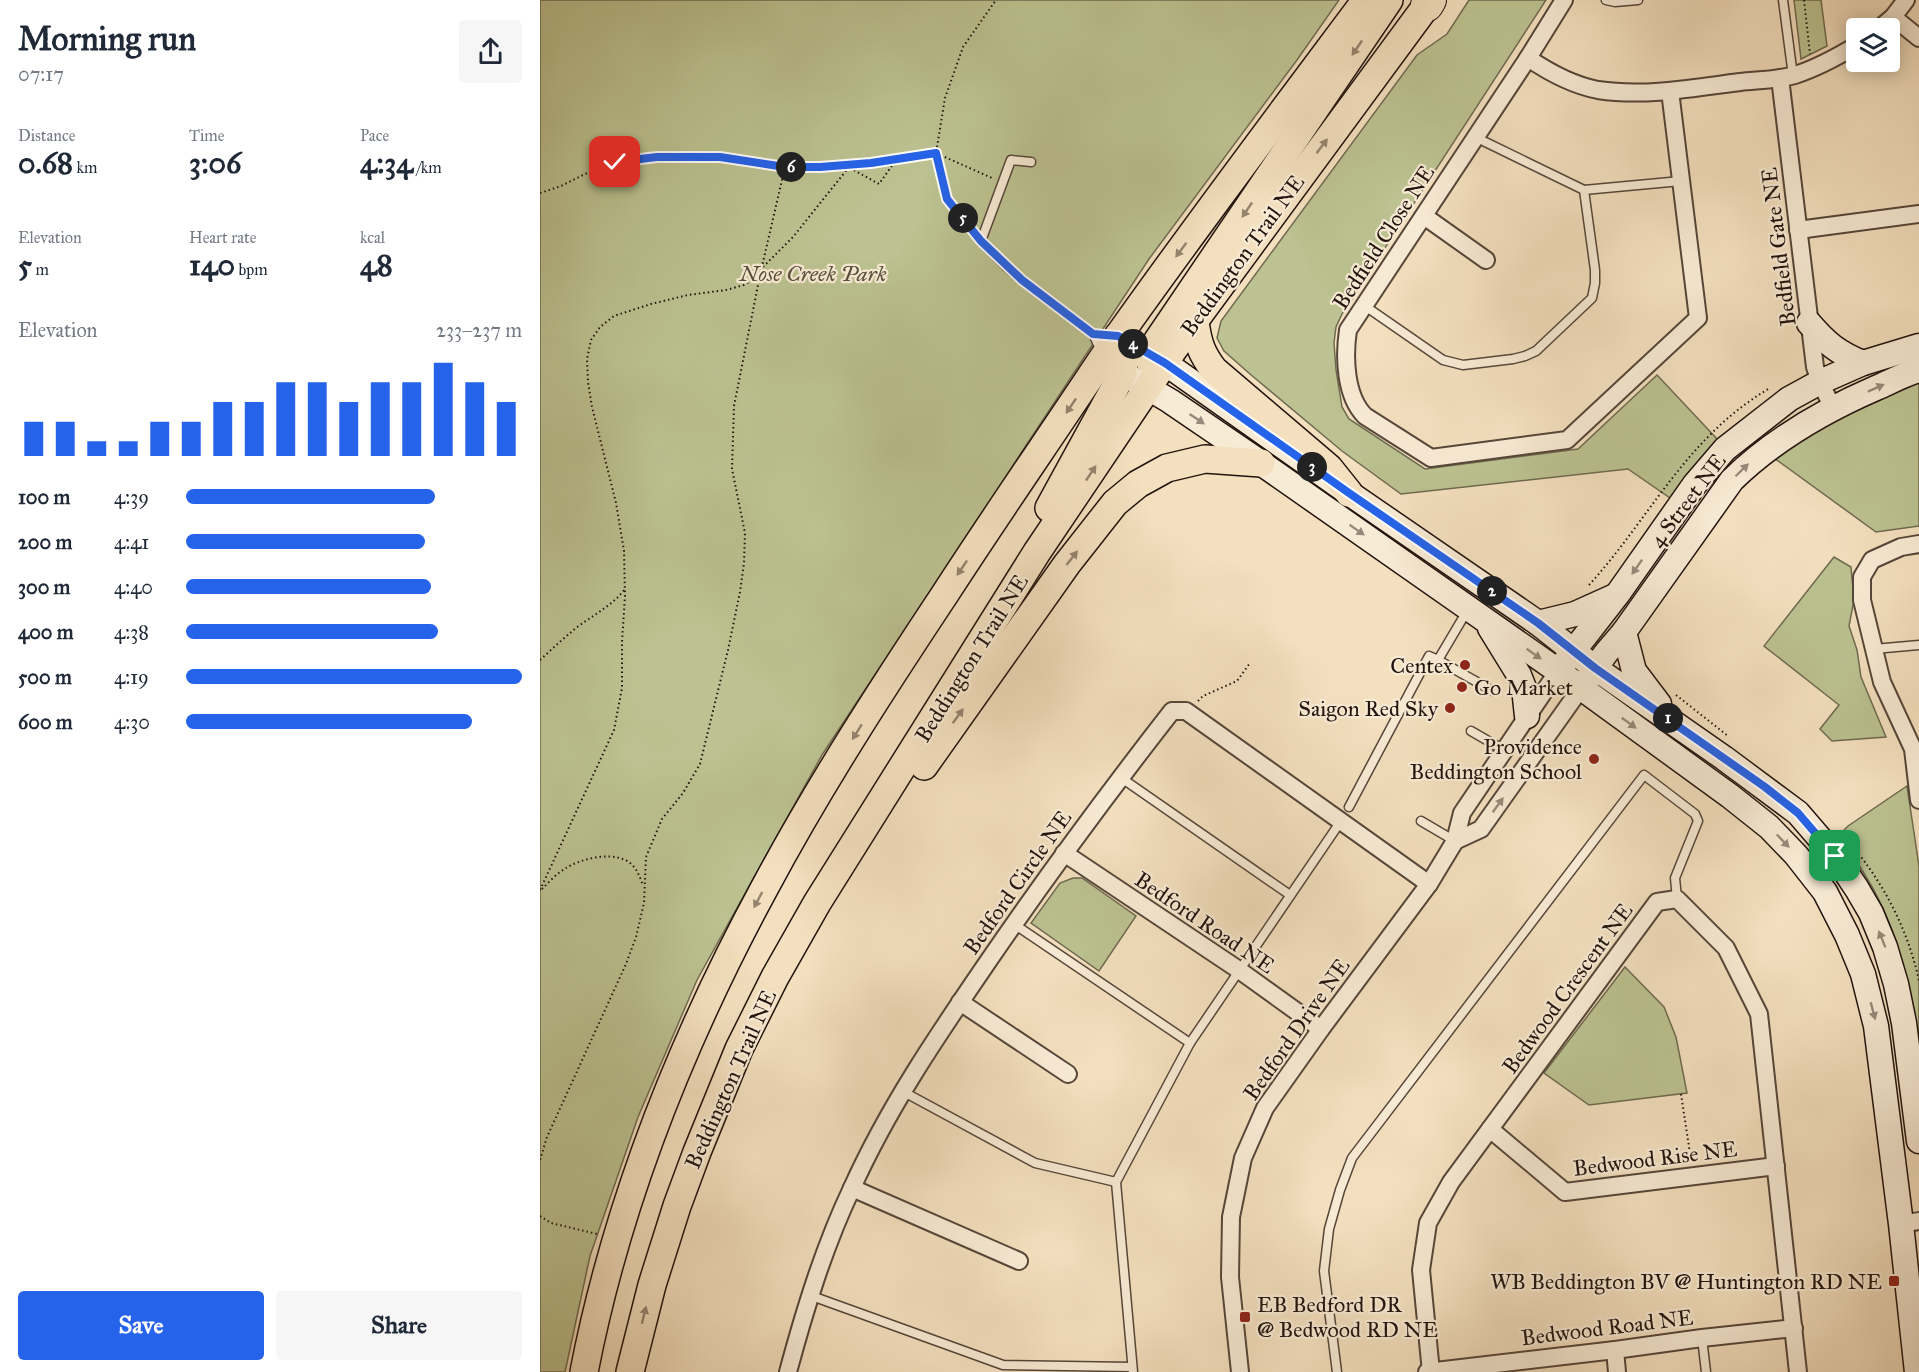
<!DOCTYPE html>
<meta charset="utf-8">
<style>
:root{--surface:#fff;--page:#f6f6f7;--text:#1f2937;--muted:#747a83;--accent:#2563eb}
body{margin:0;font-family:"IM FELL Great Primer",serif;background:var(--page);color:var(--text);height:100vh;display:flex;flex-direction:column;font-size:22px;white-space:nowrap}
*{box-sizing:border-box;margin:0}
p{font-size:20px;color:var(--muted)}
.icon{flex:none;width:33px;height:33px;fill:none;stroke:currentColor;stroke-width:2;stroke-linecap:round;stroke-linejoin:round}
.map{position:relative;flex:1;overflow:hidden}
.details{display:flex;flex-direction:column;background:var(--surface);width:540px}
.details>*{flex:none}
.controls{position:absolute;left:1306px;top:18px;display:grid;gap:12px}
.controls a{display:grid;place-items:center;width:54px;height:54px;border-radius:6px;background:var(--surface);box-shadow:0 3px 15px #0003;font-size:30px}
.pin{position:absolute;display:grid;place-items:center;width:51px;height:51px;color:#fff;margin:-26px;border-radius:12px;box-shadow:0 3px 9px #0006}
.km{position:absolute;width:30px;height:30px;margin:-15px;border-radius:50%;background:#222;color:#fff;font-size:16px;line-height:30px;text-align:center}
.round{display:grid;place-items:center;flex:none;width:63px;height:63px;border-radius:6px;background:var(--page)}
.summary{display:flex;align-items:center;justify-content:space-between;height:102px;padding:0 18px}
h1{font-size:33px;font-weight:700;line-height:45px}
.metrics{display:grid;grid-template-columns:repeat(3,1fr);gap:9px;height:102px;padding:6px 18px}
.metrics div{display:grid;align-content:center}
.metrics b{font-size:30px;font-weight:700}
.metrics small{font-size:16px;font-weight:400}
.metrics p{font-size:16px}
.chart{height:168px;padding:12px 18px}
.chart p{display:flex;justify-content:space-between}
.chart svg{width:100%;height:108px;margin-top:6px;stroke:var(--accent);stroke-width:6}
.cta{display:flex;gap:12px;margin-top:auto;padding:12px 18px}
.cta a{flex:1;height:69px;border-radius:6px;background:var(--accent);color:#fff;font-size:24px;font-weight:700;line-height:69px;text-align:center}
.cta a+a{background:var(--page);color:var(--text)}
ul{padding:0 18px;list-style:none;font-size:20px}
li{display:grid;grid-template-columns:96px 72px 1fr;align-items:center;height:45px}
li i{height:15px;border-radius:8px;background:var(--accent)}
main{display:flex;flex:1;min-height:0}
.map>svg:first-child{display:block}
.green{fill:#bcc291;stroke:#6f6a50;stroke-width:1.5}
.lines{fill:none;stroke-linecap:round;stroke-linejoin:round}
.service-casing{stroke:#56463a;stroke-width:11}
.minor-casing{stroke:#56463a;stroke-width:20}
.secondary-casing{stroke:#22130e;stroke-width:27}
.primary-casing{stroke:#22130e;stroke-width:30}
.motorway-casing{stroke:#22130e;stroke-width:34}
.path{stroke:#22130e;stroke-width:2;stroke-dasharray:1.5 3;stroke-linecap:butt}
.service{stroke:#f8ebd5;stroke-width:8}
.minor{stroke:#f8ebd5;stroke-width:16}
.secondary{stroke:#f8ebd5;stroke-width:24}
.primary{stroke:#f4e0bf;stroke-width:27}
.motorway{stroke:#f4e0bf;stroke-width:32}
.oneway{fill:#96846f}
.oneway2{fill:#988a7b}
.route-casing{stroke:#fff;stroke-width:12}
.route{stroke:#2563eb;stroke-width:8}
.poi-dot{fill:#8f2418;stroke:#f8ebd5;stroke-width:2}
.labels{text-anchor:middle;stroke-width:4.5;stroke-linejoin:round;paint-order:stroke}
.street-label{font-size:22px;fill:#22130e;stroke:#f8ebd5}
.park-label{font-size:22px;font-style:italic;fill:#58503c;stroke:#f8ebd5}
.poi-label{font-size:22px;fill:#22130e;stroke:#f8ebd5;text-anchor:end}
</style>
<main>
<section class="details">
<div class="summary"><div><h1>Morning run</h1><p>07:17</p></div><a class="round"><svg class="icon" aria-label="share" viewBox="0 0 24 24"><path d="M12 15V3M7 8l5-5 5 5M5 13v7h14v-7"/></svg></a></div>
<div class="metrics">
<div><p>Distance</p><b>0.68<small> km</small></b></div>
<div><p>Time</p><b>3:06</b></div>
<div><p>Pace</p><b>4:34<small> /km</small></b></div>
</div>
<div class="metrics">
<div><p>Elevation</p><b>5<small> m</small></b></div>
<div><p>Heart rate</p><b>140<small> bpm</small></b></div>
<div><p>kcal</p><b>48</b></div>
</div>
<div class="chart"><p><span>Elevation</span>233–237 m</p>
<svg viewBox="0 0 160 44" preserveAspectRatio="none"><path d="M5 44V30M15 44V30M25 44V38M35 44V38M45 44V30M55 44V30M65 44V22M75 44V22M85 44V14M95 44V14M105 44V22M115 44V14M125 44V14M135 44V6M145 44V14M155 44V22"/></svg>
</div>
<ul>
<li><b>100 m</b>4:39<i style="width:74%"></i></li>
<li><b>200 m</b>4:41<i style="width:71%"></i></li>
<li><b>300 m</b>4:40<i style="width:73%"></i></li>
<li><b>400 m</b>4:38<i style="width:75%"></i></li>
<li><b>500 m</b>4:19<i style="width:100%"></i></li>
<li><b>600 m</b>4:30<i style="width:85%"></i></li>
</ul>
<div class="cta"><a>Save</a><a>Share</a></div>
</section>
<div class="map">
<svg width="1379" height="1372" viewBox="0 0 1379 1372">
<rect width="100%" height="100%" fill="#f4e0bf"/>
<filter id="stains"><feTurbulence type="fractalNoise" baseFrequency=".00333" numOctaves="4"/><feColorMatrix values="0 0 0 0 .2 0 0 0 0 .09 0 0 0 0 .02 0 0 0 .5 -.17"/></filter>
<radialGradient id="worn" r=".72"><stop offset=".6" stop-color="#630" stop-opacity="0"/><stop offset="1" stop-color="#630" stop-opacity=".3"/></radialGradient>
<g class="green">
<path d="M0,0H799L757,60L609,259L282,755L157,980L98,1117L50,1256L25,1372H0Z"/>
<path d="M929,0H1006L802,314L796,327L794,343L796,370L802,407L809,419L885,469L1038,449L1117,375L1179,441L1153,467L1130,498L1088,469L861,494L802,451L710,374L684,351L677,338L681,321L877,55L907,34Z"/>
<path d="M1254,0H1281L1287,46L1261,59Z"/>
<path d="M1379,383V526L1336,532L1234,458L1290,422Z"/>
<path d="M1294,557L1311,567L1314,600L1309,626L1317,650L1321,677L1346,737L1292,741L1280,729L1299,705L1224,646Z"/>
<path d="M1367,786L1379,866V1040C1369,980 1356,922 1322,870C1315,858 1305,847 1297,837L1308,826Z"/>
<path d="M533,878H542L596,916L559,971L491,923L520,883Z"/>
<path d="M1085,967L1124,1007L1136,1037L1147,1093L1049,1105L1004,1073Z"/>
</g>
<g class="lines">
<defs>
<g id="service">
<path d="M1066,0L1075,2L1098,0"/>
<path d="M1243,0L1253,76"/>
<path d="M491,162L471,160L441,241L467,267L482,280L553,334L561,351"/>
<path d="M1044,190L1141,181"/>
<path d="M825,306L903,360L923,365L973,359L985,356L996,351L1052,298L1055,283V270L1044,190L935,137"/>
<path d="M927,611L898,660L953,691"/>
<path d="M1334,649L1379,645"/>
<path d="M931,731L964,750"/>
<path d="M580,777L750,895"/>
<path d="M809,807L889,656L898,660"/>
<path d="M881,821L915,841"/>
<path d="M474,924L650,1043"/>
<path d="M362,1091L495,1163L576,1182"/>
<path d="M269,1295L463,1365L592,1367"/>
<path d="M1162,1338L1166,1372"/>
<path d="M593,1372L576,1182L650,1043L801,821"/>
<path d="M797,1372L784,1271L789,1229L800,1190L812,1158L1104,775L1155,814L1158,821L1135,878L1137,899"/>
</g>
<g id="minor">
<path d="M1024,0L988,58L808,330C804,357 805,396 825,416L891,458L1027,440L1158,318L1130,91"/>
<path d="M1353,17L1379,38"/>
<path d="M1340,28L1353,17L1366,0"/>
<path d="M988,58C1010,73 1032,85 1058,90C1105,97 1154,88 1200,82C1218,80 1238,80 1255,75C1277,68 1297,57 1317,45"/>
<path d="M1240,78L1275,367L1280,382L1293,408"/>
<path d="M884,216L946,260"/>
<path d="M1258,230L1379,214"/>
<path d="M1379,544L1361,547L1332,560L1322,577V600L1342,682L1373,749L1379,800"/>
<path d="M915,841L941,829L1041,688"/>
<path d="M524,853L699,970L781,1029"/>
<path d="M420,1002L528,1074"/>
<path d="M950,1129L1025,1192L1236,1166"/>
<path d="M312,1188L479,1261"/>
<path d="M1361,1224L1379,1221"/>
<path d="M1075,1350L1077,1372"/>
<path d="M248,1372C265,1309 284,1247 312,1188C348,1108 397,1036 447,963C506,877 568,793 632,711H646L889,884"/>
<path d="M700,1372L690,1277L691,1217L703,1158L725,1108L781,1029L889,884L915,841L922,813L1018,671"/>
<path d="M887,1372L1075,1350L1162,1338L1254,1328"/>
<path d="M891,1372L881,1270L888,1223L911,1182L1117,902L1137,899L1186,948L1219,1014L1258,1372"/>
</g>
<g id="secondary">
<path d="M1269,323C1286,343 1298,353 1323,363"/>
<path d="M578,336L625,363L809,493L998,623L1055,668L1184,758L1258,813L1295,856L1317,889L1331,913L1345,947L1356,984L1364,1023L1379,1141"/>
<path d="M567,361L583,373L630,401L721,463L1018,671L1190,796L1229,827L1256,855L1285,892L1307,935L1323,974L1336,1026L1361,1224L1377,1372"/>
<path d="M998,623L1035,614L1075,596"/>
<path d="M950,628L979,675L984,688L987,716"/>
<path d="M1084,632L1094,671L1119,704"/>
<path d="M1025,662L1077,595L1155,484L1185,449L1249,399L1280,382L1323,363L1379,346"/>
<path d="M1046,681L1066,653L1084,632L1192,480C1233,440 1283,411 1336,388C1350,382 1364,374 1379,370"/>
</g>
<g id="primary">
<path d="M655,322C658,343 661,353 674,370L789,468L809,493"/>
<path d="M609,360L610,354L618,340L849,0"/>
<path d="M509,508L583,373C585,358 585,349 578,336"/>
<path d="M384,766L527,564L575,503L598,484L627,468L665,459L721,463"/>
<path d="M44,1372C77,1202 143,1038 225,887C279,786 342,689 405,594C447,529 491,465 534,401C549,379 563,357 579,335C659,222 743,111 826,0"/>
<path d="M90,1372L112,1285L137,1206L157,1152L199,1049L235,977L277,903L497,552L633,350L887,5"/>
</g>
<path id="motorway" d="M887,5L890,0"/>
</defs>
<use href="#service" class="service-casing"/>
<use href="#minor" class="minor-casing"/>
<use href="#secondary" class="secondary-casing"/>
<use href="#primary" class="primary-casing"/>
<use href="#motorway" class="motorway-casing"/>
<g class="path">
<path d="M1264,0L1270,54"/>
<path d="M310,168L339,184L356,160"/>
<path d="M0,193L21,186L47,173L75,162L117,157H180L245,167H280L331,163L396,153L452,178"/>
<path d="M433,231L407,199L396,153L405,98L423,47L456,0"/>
<path d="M223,267L253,237L309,167"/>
<path d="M1049,585C1111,517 1146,437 1230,388"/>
<path d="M0,660C12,649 24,638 36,628C53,615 72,606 85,589"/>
<path d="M1136,695L1188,736"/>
<path d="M658,701L663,696L697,681L710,663"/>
<path d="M1313,847C1345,885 1369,933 1379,981"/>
<path d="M2,889C9,882 17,873 26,868C41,859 68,852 85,860C95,864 100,876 103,886"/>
<path d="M0,890L74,730L82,688V642L85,596L84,551L76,503L52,407L48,382L47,359L51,340L60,327L74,316L111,304L148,295L186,290L204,285L220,275L245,167"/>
<path d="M1141,1094L1151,1160"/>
<path d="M0,1160L7,1137L86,964L96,937L104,903L106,857L122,819L143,793L160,764L188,650L200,592L204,563L205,533L192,469L194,406L220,275"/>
<path d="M0,1216L11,1223L57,1234"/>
</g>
<use href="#service" class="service"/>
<use href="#minor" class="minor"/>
<use href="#secondary" class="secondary"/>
<use href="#primary" class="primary"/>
<use href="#motorway" class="motorway"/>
</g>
<defs><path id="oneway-solid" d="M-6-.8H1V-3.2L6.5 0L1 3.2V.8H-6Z" transform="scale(1.5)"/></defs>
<g class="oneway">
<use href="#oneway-solid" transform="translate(817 48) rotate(124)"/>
<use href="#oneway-solid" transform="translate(782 146) rotate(-53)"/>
<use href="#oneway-solid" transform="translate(707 210) rotate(124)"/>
<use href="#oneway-solid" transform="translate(641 250) rotate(127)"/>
<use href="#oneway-solid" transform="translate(531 406) rotate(124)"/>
<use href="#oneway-solid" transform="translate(551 473) rotate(-56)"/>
<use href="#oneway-solid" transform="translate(532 558) rotate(-52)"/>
<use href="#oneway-solid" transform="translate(422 568) rotate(124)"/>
<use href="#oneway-solid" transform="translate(418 716) rotate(-54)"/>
<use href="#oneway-solid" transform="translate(317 732) rotate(122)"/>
<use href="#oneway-solid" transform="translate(218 900) rotate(118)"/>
<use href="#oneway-solid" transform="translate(104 1315) rotate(-76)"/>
</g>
<g class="oneway2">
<use href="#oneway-solid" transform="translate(1336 388) rotate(-24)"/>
<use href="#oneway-solid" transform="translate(657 419) rotate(34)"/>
<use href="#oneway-solid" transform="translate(1202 470) rotate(-44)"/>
<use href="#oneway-solid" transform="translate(817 530) rotate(35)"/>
<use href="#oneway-solid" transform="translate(1097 567) rotate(125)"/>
<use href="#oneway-solid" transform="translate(994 654) rotate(35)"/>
<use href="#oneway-solid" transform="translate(1089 723) rotate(36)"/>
<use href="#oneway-solid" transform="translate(958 805) rotate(-54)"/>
<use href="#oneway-solid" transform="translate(1243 841) rotate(46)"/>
<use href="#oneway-solid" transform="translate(1342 939) rotate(-112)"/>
<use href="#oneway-solid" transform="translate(1333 1011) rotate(75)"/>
</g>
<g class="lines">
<defs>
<path id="route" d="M75,162L117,157H180L245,167H280L331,163L396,153L407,199L441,241L482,280L553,334L578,336L625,363L809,493L998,623L1055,668L1225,787L1258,813L1295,856"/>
</defs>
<use href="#route" class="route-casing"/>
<use href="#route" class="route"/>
</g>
<g class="poi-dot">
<circle cx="925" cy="665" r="6"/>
<circle cx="922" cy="687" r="6"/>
<circle cx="910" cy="708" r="6"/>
<circle cx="1054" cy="759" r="6"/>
<rect x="1348" y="1275" width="12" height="12" rx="3"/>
<rect x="699" y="1311" width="12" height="12" rx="3"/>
</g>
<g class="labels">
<g class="street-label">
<text transform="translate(843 237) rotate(-57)" y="8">Bedfield Close NE</text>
<text transform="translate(1238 247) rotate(-97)" y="8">Bedfield Gate NE</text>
<text transform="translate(702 255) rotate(-54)" y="8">Beddington Trail NE</text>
<text transform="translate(1147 500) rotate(-53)" y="8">4 Street NE</text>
<text transform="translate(431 658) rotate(-58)" y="8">Beddington Trail NE</text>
<text transform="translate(477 882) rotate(-55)" y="8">Bedford Circle NE</text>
<text transform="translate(665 922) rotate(34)" y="8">Bedford Road NE</text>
<text transform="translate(1027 988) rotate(-54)" y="8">Bedwood Crescent NE</text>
<text transform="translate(756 1029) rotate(-55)" y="8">Bedford Drive NE</text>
<text transform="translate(190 1079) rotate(-66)" y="8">Beddington Trail NE</text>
<text transform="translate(1115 1158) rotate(-7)" y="8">Bedwood Rise NE</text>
<text transform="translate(1067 1327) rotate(-7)" y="8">Bedwood Road NE</text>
</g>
<g class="park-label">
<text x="273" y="281">Nose Creek Park</text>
</g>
<g class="poi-label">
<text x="913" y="673">Centex</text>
<text x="934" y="695" text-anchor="start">Go Market</text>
<text x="898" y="716">Saigon Red Sky</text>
<text x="1042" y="754">Providence<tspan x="1042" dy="25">Beddington School</tspan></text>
<text x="1342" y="1289">WB Beddington BV @ Huntington RD NE</text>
<text x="717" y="1312" text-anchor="start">EB Bedford DR<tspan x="717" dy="25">@ Bedwood RD NE</tspan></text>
</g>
</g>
<rect width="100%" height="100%" filter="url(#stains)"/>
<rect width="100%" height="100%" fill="url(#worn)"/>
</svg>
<div class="controls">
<a><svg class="icon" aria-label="layers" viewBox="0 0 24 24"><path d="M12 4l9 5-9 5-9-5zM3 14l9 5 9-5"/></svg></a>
</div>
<div class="pin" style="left:1295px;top:856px;background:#1e9e55"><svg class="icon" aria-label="arrive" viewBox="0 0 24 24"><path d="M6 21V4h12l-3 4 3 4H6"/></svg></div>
<div class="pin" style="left:75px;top:162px;background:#d93025"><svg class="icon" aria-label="check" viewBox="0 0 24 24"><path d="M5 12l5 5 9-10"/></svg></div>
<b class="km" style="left:1128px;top:718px">1</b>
<b class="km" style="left:952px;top:591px">2</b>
<b class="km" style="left:772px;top:467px">3</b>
<b class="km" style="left:593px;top:344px">4</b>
<b class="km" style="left:423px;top:218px">5</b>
<b class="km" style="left:251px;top:167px">6</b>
</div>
</main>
